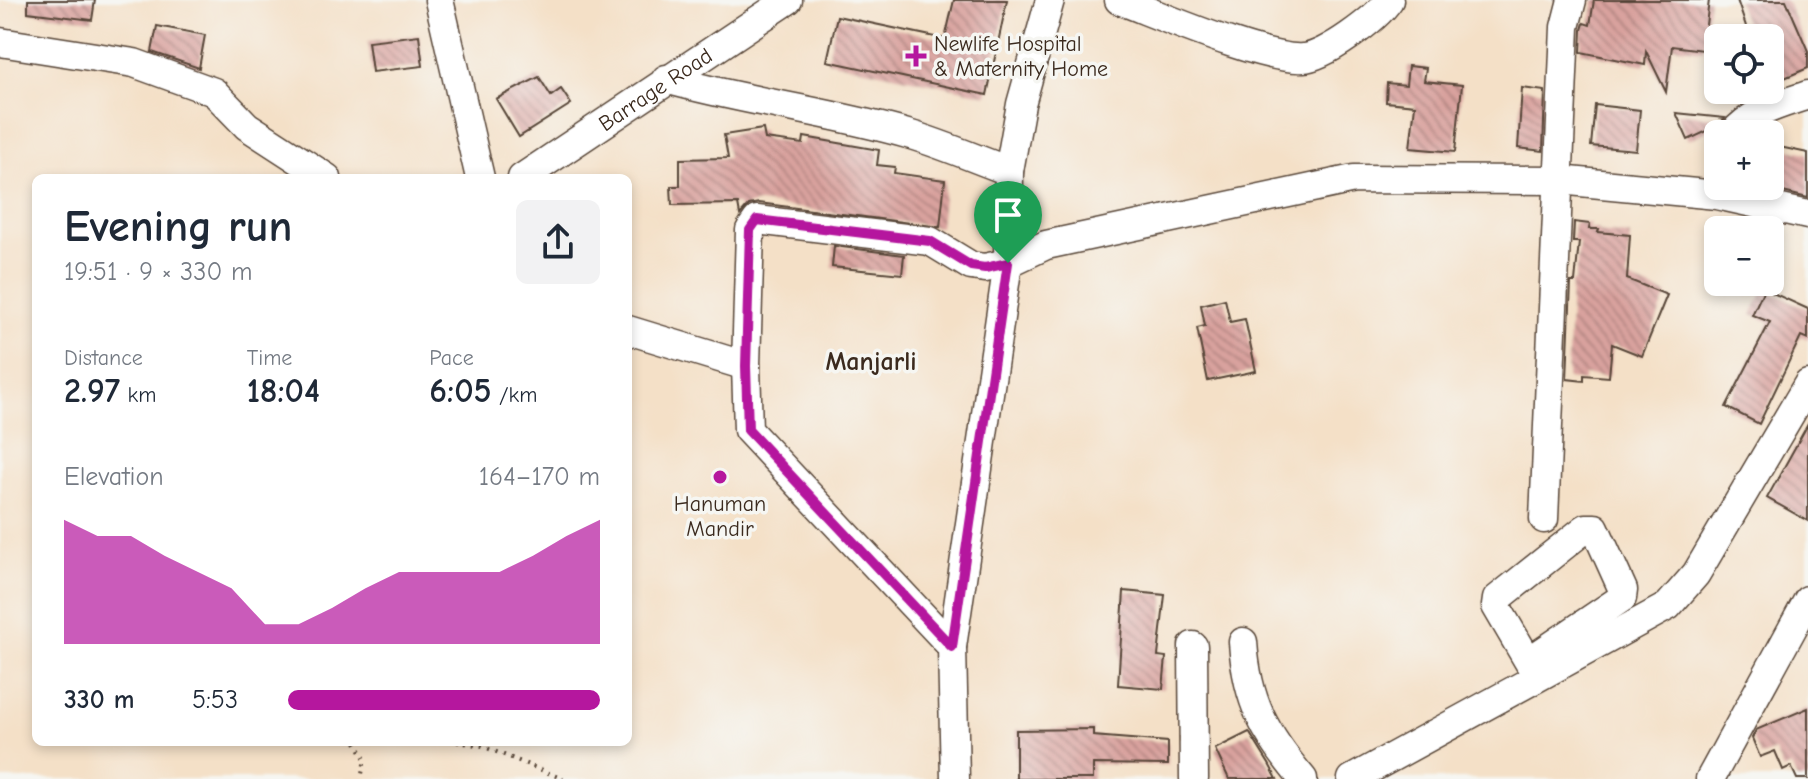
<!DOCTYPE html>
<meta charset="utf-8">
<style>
:root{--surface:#fff;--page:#f2f2f3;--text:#1f2937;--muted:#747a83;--accent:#b5179e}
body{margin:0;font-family:"Comic Neue",sans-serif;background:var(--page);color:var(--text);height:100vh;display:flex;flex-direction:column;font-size:30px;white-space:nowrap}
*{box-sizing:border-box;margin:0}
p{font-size:26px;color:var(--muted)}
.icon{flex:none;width:44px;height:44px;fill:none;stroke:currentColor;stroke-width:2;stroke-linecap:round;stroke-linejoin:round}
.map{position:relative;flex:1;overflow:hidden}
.drawer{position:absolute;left:32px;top:174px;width:600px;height:572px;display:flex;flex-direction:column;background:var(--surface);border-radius:12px;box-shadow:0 4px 12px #0003}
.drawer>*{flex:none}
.controls{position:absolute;left:1704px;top:24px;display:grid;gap:16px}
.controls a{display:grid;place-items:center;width:80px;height:80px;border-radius:12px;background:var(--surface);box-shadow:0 4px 12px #0003;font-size:40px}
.pin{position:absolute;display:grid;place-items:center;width:68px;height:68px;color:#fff;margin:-82px -34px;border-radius:50% 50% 50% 0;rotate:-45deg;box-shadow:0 0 8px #0007}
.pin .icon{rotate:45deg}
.round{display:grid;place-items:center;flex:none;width:84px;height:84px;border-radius:12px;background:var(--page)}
.summary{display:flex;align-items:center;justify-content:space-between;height:136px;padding:0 32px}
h1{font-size:44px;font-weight:800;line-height:60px}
.metrics{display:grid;grid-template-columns:repeat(3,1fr);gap:12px;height:136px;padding:8px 32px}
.metrics div{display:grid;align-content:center}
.metrics b{font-size:34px;font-weight:800}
.metrics small{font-size:22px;font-weight:400}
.metrics p{font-size:22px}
.chart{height:224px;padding:16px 32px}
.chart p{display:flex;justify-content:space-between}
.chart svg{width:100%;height:144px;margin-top:8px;fill:var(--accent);opacity:.7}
ul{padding:0 32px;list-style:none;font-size:26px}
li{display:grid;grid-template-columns:128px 96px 1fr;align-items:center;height:60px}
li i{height:20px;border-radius:10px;background:var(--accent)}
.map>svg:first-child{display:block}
.building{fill:url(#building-back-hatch)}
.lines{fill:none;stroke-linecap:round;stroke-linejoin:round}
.minor-casing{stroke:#574537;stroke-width:31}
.path{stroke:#574537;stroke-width:4;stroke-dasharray:2 6;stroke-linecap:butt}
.minor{stroke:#fff;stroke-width:28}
.route-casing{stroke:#fff;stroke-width:16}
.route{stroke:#b5179e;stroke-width:10}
.poi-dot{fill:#b5179e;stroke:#f6f6f2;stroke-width:3}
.labels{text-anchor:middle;stroke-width:7;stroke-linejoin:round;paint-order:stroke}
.poi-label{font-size:22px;fill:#3b2a1e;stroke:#f6f6f2;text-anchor:start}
.street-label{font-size:22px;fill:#3b2a1e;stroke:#f6f6f2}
.quarter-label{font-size:26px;font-weight:bold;fill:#3b2a1e;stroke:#f6f6f2}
</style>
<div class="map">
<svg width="1808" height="779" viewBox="0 0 1808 779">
<defs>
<pattern id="building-back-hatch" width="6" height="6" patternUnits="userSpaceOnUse" patternTransform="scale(2)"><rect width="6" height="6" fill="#d9a29e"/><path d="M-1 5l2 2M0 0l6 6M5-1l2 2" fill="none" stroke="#b18480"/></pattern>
</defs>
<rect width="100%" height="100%" fill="#f6f6f2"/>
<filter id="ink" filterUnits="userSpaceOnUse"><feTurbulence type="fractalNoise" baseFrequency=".0125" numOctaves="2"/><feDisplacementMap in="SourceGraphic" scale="16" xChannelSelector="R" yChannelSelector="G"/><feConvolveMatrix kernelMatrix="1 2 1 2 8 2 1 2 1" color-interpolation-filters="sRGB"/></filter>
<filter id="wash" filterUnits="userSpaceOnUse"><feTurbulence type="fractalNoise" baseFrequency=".006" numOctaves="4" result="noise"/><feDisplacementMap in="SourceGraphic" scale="32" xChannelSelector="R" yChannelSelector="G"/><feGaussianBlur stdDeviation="1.8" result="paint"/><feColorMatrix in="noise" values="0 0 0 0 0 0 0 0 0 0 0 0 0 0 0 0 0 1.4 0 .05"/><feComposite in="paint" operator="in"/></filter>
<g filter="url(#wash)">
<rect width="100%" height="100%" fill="#f4e0c7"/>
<g id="blocks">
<g class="building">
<path d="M28,0H95L92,20L28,12Z"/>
<path d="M954,0H1007L987,95L827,61L837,16L945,39Z"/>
<path d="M1594,0H1709L1703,50L1672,46L1666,92L1646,51L1645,65L1581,52L1582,30L1584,23L1590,25Z"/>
<path d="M1737,0H1786L1808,51V68L1770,84V28L1749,35Z"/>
<path d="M157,26L205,35L199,68L152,52Z"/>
<path d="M419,35L423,66L372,72L368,41Z"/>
<path d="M1408,66L1426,68L1424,81L1462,85L1455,152L1410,148L1415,105L1386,102L1387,83L1406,85Z"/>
<path d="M539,77L551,96L561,89L571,104L519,137L496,99Z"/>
<path d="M1522,88L1545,91L1543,151L1518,148Z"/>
<path d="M1595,105L1640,110L1636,150L1591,146Z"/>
<path d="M1676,113L1725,118L1718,126L1688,140Z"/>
<path d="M763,129L765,139L803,144L804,137L879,150L877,165L895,167L894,173L945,180L940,227L759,203L749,205L740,215L738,204L672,205L671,186H680V159L728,158L724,135Z"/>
<path d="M1770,145L1808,153V198L1770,189Z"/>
<path d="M1574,222L1590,224L1589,229H1599L1598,232L1630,235L1627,279L1667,295L1642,356L1612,344L1609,377L1584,375V381L1567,379L1571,282H1575L1579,242H1573Z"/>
<path d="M834,246L904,255L902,274L832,267Z"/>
<path d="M1764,289L1808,309V339L1801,336L1759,424L1726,407L1770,322L1752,315Z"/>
<path d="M1225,299L1230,322L1245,319L1256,371L1208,381L1197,328L1205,326L1201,305Z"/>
<path d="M1808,424V521L1767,498Z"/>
<path d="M1124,591L1165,595L1158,656L1166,657L1163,689L1118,685Z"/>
<path d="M1808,708V779H1797L1791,766L1783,770L1775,751L1760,757L1752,738L1756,730Z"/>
<path d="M1093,729V736L1168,742V765L1093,764V779H1016V730Z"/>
<path d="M1249,732L1269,764L1277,779H1229L1215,749Z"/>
</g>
</g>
</g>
<g filter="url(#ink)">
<use href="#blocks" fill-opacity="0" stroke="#574537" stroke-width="2"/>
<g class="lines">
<defs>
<g id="minor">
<path d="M439,0L480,178"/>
<path d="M1119,0C1159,15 1265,61 1303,58C1325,57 1376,19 1389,0"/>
<path d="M0,42L134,63L214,92L247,126L327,178"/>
<path d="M666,79C746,102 830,111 911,135C944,145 976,159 1009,171"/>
<path d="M1733,134C1751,111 1782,104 1808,95"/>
<path id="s1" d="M522,178L788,0"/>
<path d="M628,330L746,366"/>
<path d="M1544,519L1565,27L1572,0"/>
<path d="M1243,642C1247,702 1265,734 1303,779"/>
<path d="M1193,646L1194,779"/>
<path d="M952,647L748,430L746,366L750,230L757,220L930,241L971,266L985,268L1008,263L1046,245L1354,179L1559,180L1717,195L1808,215"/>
<path d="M1529,661L1622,598L1623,590L1595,528H1586L1497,599L1496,606L1537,676"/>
<path d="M955,779L952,647L1008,263L1009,171L1021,104L1050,0"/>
<path d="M1352,779L1668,606L1696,574L1808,384"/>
<path d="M1710,779L1808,600"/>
</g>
</defs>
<use href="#minor" class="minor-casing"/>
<g class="path">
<path d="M356,742L365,759L361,779"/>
<path d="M457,742L482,746L563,779"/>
</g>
<use href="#minor" class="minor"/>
</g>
</g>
<g class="lines" filter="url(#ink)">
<defs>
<path id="route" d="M757,220L930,241L971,266L985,268L1008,263L952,647L748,430L746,366L750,230Z"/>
</defs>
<use href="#route" class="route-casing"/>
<use href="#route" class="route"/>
</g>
<g class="poi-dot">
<path d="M912 44h8v8h8v8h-8v8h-8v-8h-8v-8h8z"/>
<circle cx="720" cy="477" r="8"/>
</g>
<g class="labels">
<g class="poi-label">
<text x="934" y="51">Newlife Hospital<tspan x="934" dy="25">&amp; Maternity Home</tspan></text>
<text x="720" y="511" text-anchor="middle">Hanuman<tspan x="720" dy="25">Mandir</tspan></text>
</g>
<g class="street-label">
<text dy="8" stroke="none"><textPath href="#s1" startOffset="160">Barrage Road</textPath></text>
</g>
<g class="quarter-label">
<text x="871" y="370">Manjarli</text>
</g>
</g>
</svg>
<div class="controls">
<a><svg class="icon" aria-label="locate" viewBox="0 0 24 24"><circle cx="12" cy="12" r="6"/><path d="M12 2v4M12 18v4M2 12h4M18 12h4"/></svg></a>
<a>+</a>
<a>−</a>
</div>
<div class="pin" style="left:1008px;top:263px;background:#1e9e55"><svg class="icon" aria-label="arrive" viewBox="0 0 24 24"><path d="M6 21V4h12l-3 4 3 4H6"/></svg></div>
<section class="drawer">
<div class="summary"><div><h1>Evening run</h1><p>19:51 · 9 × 330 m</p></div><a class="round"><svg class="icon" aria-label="share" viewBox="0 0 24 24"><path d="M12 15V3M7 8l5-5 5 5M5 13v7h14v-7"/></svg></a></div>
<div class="metrics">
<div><p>Distance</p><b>2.97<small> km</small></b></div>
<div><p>Time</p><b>18:04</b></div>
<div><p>Pace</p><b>6:05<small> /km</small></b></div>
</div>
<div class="chart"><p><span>Elevation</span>164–170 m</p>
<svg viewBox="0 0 160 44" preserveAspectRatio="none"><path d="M0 44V6L10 11L20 11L30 17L40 22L50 27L60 38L70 38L80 33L90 27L100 22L110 22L120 22L130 22L140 17L150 11L160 6V44z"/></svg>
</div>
<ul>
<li><b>330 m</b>5:53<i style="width:100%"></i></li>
</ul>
</section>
</div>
